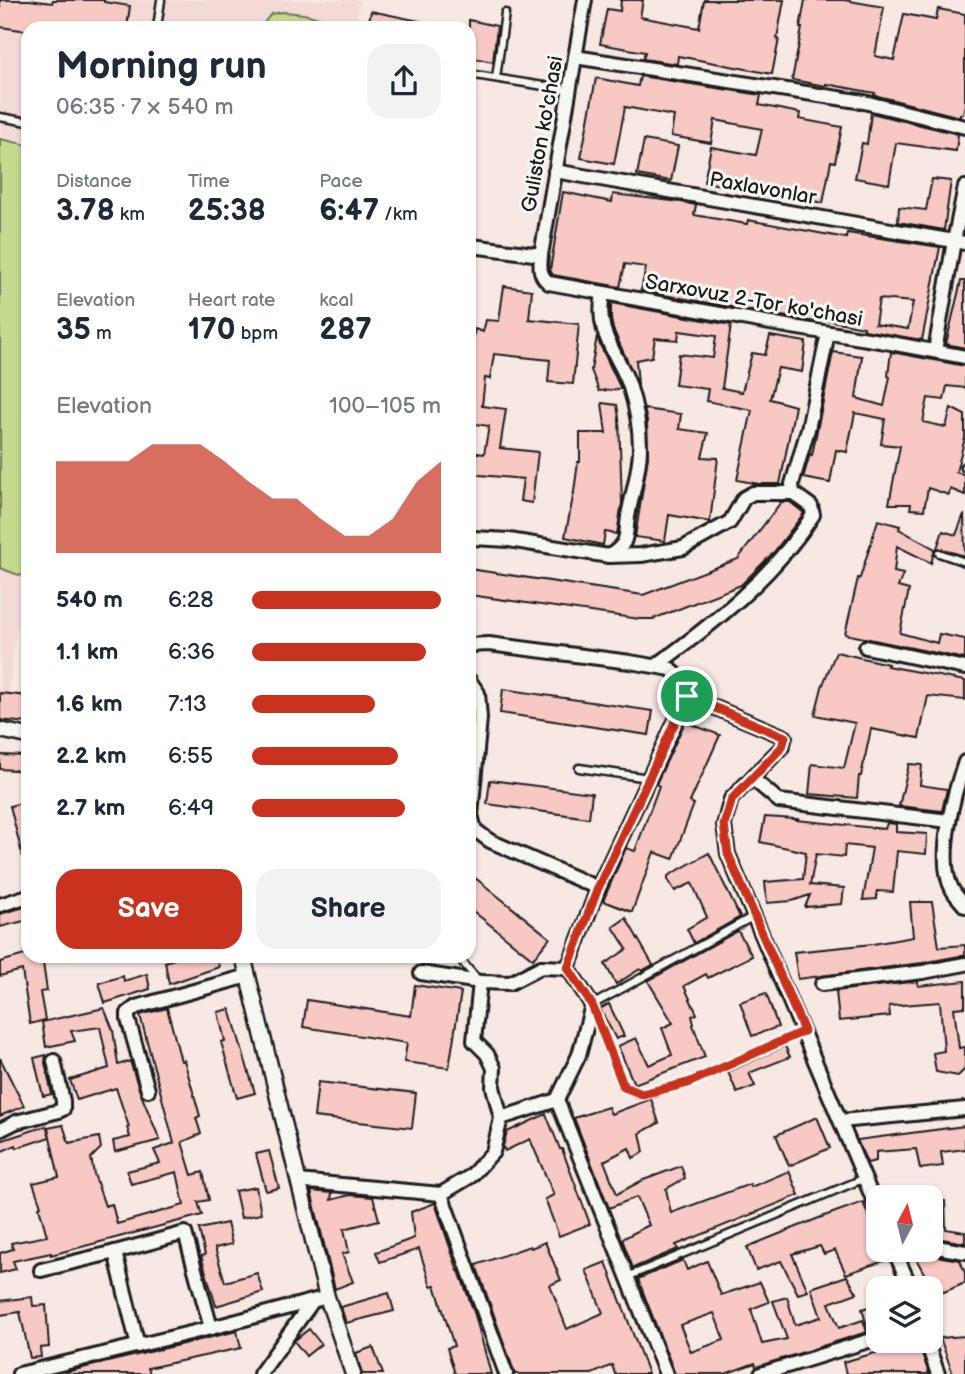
<!DOCTYPE html>
<meta charset="utf-8">
<style>
:root{--surface:#fff;--page:#f2f2f3;--text:#1f2937;--muted:#747a83;--accent:#c8321e}
body{margin:0;font-family:"Balsamiq Sans",sans-serif;background:var(--page);color:var(--text);height:100vh;display:flex;flex-direction:column;font-size:26px;white-space:nowrap}
*{box-sizing:border-box;margin:0}
p{font-size:23px;color:var(--muted)}
.icon{flex:none;width:38px;height:38px;fill:none;stroke:currentColor;stroke-width:2;stroke-linecap:round;stroke-linejoin:round}
.map{position:relative;flex:1;overflow:hidden}
.panel{position:absolute;left:21px;top:21px;width:455px;height:942px;display:flex;flex-direction:column;background:var(--surface);border-radius:21px;box-shadow:0 2px 5px #0004}
.panel>*{flex:none}
.needle{width:46px;rotate:7deg}
.fabs{position:absolute;left:866px;top:1185px;display:grid;gap:14px}
.fabs a{display:grid;place-items:center;width:77px;height:77px;border-radius:14px;background:var(--surface);box-shadow:0 2px 5px #0004;font-size:35px}
.pin{position:absolute;display:grid;place-items:center;width:60px;height:60px;color:#fff;margin:-30px;border:4px solid #fff;border-radius:50%;box-shadow:0 2px 7px #0007}
.round{display:grid;place-items:center;flex:none;width:74px;height:74px;border-radius:21px;background:var(--page)}
.overview{display:flex;align-items:center;justify-content:space-between;height:119px;padding:0 35px}
h1{font-size:38px;font-weight:600;line-height:52px}
.stats{display:grid;grid-template-columns:repeat(3,1fr);gap:10px;height:119px;padding:7px 35px}
.stats div{display:grid;align-content:center}
.stats b{font-size:30px;font-weight:600}
.stats small{font-size:19px;font-weight:400}
.stats p{font-size:19px}
.chart{height:196px;padding:14px 35px}
.chart p{display:flex;justify-content:space-between}
.chart svg{width:100%;height:126px;margin-top:7px;fill:var(--accent);opacity:.7}
.primary-button{display:flex;gap:14px;margin-top:auto;padding:14px 35px}
.primary-button a{flex:1;height:80px;border-radius:21px;background:var(--accent);color:#fff;font-size:28px;font-weight:600;line-height:80px;text-align:center}
.primary-button a+a{background:var(--page);color:var(--text)}
ul{padding:0 35px;list-style:none;font-size:23px}
li{display:grid;grid-template-columns:112px 84px 1fr;align-items:center;height:52px}
li i{height:18px;border-radius:9px;background:var(--accent)}
.map>svg:first-child{display:block}
.built{fill:#f3dad6}
.green{fill:#c5d98f;stroke:#707a56;stroke-width:2}
.building{fill:#f8c8c4;stroke:#1c1c1c;stroke-width:2;fill-rule:evenodd}
.lines{fill:none;stroke-linecap:round;stroke-linejoin:round}
.service-casing{stroke:#1c1c1c;stroke-width:11}
.minor-casing{stroke:#1c1c1c;stroke-width:18}
.tertiary-casing{stroke:#1c1c1c;stroke-width:19}
.service{stroke:#f6f6f2;stroke-width:6}
.minor{stroke:#f6f6f2;stroke-width:12}
.tertiary{stroke:#f6f6f2;stroke-width:14}
.route-casing{stroke:#fff;stroke-width:14}
.route{stroke:#c8321e;stroke-width:9}
.labels{text-anchor:middle;stroke-width:6;stroke-linejoin:round;paint-order:stroke}
.street-label{font-size:21px;fill:#1c1c1c;stroke:#f6f6f2}
</style>
<div class="map">
<svg width="965" height="1374" viewBox="0 0 965 1374">
<rect width="100%" height="100%" fill="#f7e8e4"/>
<filter id="ink" filterUnits="userSpaceOnUse"><feTurbulence type="fractalNoise" baseFrequency=".0143" numOctaves="2"/><feDisplacementMap in="SourceGraphic" scale="14" xChannelSelector="R" yChannelSelector="G"/><feConvolveMatrix kernelMatrix="1 2 1 2 8 2 1 2 1" color-interpolation-filters="sRGB"/></filter>
<g filter="url(#ink)">
<g class="built">
<path d="M0,0H360L355,28H28V145L0,139Z"/>
<path d="M0,568L28,577V608L25,628L16,629L6,719H0Z"/>
</g>
<g class="green">
<path d="M282,12C301,13 321,15 335,28H262L263,24L271,14Z"/>
<path d="M0,139L28,145V577L16,574L0,568Z"/>
</g>
<g class="building">
<path d="M0,0H29L52,3L53,0H104V2L130,6L127,28H28V31L0,27Z"/>
<path d="M621,0H643L640,17L699,28L704,0H784L777,38L779,39L772,74L678,56L677,64L643,59L645,52L600,44L607,9L620,11Z"/>
<path d="M805,0H844L884,7L875,56L894,60L904,14L936,20L938,9L965,14V104L963,114H960V117L874,95L875,93L826,84V86L792,80L802,28H800Z"/>
<path d="M371,11L429,23L428,28H368Z"/>
<path d="M469,20L497,26L493,62L469,57Z"/>
<path d="M640,76L761,95L759,105L800,113L799,119L842,127L835,162L831,161L823,203L738,186V188L704,182L711,147L756,155L762,129L715,120L711,143L671,136L674,116L625,107L614,164L581,158L596,78L638,86Z"/>
<path d="M871,113L958,134L956,151L896,143L889,184L855,178L862,143L867,144Z"/>
<path d="M644,140L678,146L671,181L637,175Z"/>
<path d="M932,179L951,181L944,230L898,222L899,207L926,210Z"/>
<path d="M563,192L612,202L613,194L681,202L696,205L694,215L747,224L748,220L846,238L847,233L940,247L922,340L864,330V327L816,318L815,322L641,291L646,267L625,264L620,287L553,275L550,270ZM879,299L913,302L908,329L875,324Z"/>
<path d="M961,281H965V348L946,344Z"/>
<path d="M504,286L532,290L529,319L579,324L573,384L548,382L550,360L494,354L490,379L485,378L482,406L506,409L500,448L538,452L532,503L520,501L523,479L469,474V452L484,454L489,426L469,423V356L475,329L483,332L486,320L499,321Z"/>
<path d="M611,303L731,325L722,388L742,392L752,353L765,355L770,336L806,342L802,372L778,368L770,399L795,406L780,484H759L737,480L752,410L706,401L708,389L675,385L679,354L713,358L716,336L679,331L678,340L655,338L652,357L636,360L638,385L613,329L611,319Z"/>
<path d="M597,336L600,345L621,389L599,391L591,370Z"/>
<path d="M833,352L862,356L856,398L884,406L890,377L888,376L891,352L965,366V388L947,386L944,400L928,398L923,422L946,427L951,408L965,415V438L956,472L965,475V495L950,489L949,495L928,488L924,510L910,509L911,504H889L900,446L881,444L885,419L855,413L847,452L836,450L830,483L803,478L810,454L812,455Z"/>
<path d="M602,403L617,405L619,418L622,503L617,534L605,532L603,545L565,537L574,492L578,462H580V433H606Z"/>
<path d="M644,409L681,414L679,429L708,433L702,457L718,458L710,522L669,515L665,541L635,537L648,457L647,421Z"/>
<path d="M781,502H790L804,513L774,552L741,585L653,619H640L469,595V569L643,595L738,559Z"/>
<path d="M964,514L965,556L937,548L943,531L956,535Z"/>
<path d="M878,520L900,526L899,529L935,549L931,563L897,546L894,572L903,574L898,587L909,590L900,633L937,643L939,634L965,639V659L845,634L858,578H860Z"/>
<path d="M836,652L888,664L887,666L965,681V700L928,696L919,738L871,729L861,776H859L857,798L809,794L812,764L844,768L855,723L815,715L822,687Z"/>
<path d="M503,689L653,711L649,735L500,713Z"/>
<path d="M0,693L28,696L27,723L0,720Z"/>
<path d="M685,722L720,735L690,802L694,804L673,859L654,852L632,912L603,901L626,848L635,851L659,786L656,784Z"/>
<path d="M0,755L28,756V771L0,769Z"/>
<path d="M909,764L922,765L920,785L947,789L942,811L899,806Z"/>
<path d="M490,780L592,793L589,818L487,804Z"/>
<path d="M28,801V861L24,862L10,806Z"/>
<path d="M765,817L797,819L796,820L885,829L887,823L896,824V832L927,834L926,854L897,851L893,892L877,891V899L863,900L872,848L845,845L844,857L816,854L810,885L844,888L842,904L805,907L810,895L792,901L767,903L765,882L803,879L806,852L760,842Z"/>
<path d="M709,853L740,917L694,943L687,929L707,917L692,883L675,891L668,880V876Z"/>
<path d="M469,873L550,938L533,959L469,908Z"/>
<path d="M910,902H932L939,947L965,945V955L922,963L798,979L794,952L873,944L913,937Z"/>
<path d="M28,906V920L0,927V914Z"/>
<path d="M626,918L653,965L642,971L640,969L616,984L605,964L627,949L613,927Z"/>
<path d="M738,931L752,956L708,978L706,974L684,986L697,1014L692,1016L694,1024L693,1025L705,1057L634,1084L618,1046L636,1038L649,1065L672,1055L662,1028L673,1023L648,981Z"/>
<path d="M28,954V956H42L47,991L40,992L45,1020L30,1024L22,970L0,976V962Z"/>
<path d="M183,956H216L219,967L169,984L165,962Z"/>
<path d="M147,974L150,989L105,1003L99,983L123,976L124,981Z"/>
<path d="M918,981V986L965,981V1007L954,1008L959,1048L965,1047V1069L958,1076L936,1072L933,1053L944,1051L940,1002L889,1006L890,1016L839,1021L836,991Z"/>
<path d="M415,985L461,992L449,1068L404,1062L407,1043L303,1027L307,1000L411,1016Z"/>
<path d="M766,993L778,1027L752,1036L740,1002Z"/>
<path d="M609,1004L624,1036L616,1039L600,1009Z"/>
<path d="M104,1008L113,1030L118,1065L130,1061L140,1092L160,1140L115,1152L113,1141L130,1137L127,1127H129L116,1088L77,1100L70,1080L109,1068L100,1027L71,1031L75,1041L46,1047L42,1022Z"/>
<path d="M167,1008L181,1061L184,1060L200,1116L196,1118L201,1134L182,1142L192,1175L203,1172L209,1200L198,1202L202,1215L51,1255V1253L13,1261L16,1269L0,1273V1253L13,1249L11,1243L47,1236L39,1207L41,1206L33,1183L59,1177L48,1128L63,1125L69,1143L99,1137L101,1148L91,1158L94,1174L105,1206L112,1204L117,1224L184,1205L177,1172L131,1184L127,1171L160,1163L154,1150L174,1143L140,1015Z"/>
<path d="M230,1009L255,1093L237,1098L221,1042L225,1041L218,1012Z"/>
<path d="M785,1046L790,1057L749,1073L755,1086L737,1093L728,1072Z"/>
<path d="M46,1055L45,1063L52,1094L43,1096L34,1058Z"/>
<path d="M0,1058L24,1106L0,1116Z"/>
<path d="M318,1082L416,1093L412,1128L314,1117Z"/>
<path d="M651,1099L659,1123L640,1133L644,1152L633,1158L629,1148L604,1161L617,1194L641,1181L681,1166L685,1178L666,1189L671,1213L750,1184L751,1187L789,1171L799,1195L676,1245L678,1249L633,1268L622,1239L649,1225L637,1197L609,1208L574,1118L608,1107L611,1114Z"/>
<path d="M546,1114L560,1149H562L590,1224L559,1236L545,1199L554,1195L530,1139L505,1151L503,1146L507,1132Z"/>
<path d="M817,1117L830,1148L789,1166L776,1135Z"/>
<path d="M46,1126L50,1137L17,1148L16,1145L0,1152V1141Z"/>
<path d="M965,1126V1149L941,1152L943,1166L920,1169L916,1149L876,1152V1161L867,1163L857,1140Z"/>
<path d="M269,1151L279,1188L266,1191L256,1154Z"/>
<path d="M256,1187L261,1214L241,1218L235,1191Z"/>
<path d="M311,1191L332,1193L331,1200L350,1195L373,1197L379,1220L344,1229L349,1252L342,1254L353,1282L335,1289Z"/>
<path d="M931,1201H945L946,1229L965,1232V1243L931,1237Z"/>
<path d="M863,1202L878,1239V1250H883L887,1260L846,1274L835,1250L824,1254L820,1246L792,1254L808,1291L798,1294L781,1261L756,1270L747,1247L819,1218Z"/>
<path d="M435,1203L458,1271H459L475,1315L491,1374H455L447,1348L454,1346L435,1285L431,1286L419,1249L380,1262L376,1252L414,1238L411,1212Z"/>
<path d="M227,1223L232,1244L215,1248L225,1282L257,1273L263,1292L216,1306L201,1256L205,1255L199,1229Z"/>
<path d="M545,1242L561,1280L550,1285L567,1329L603,1313L586,1270L606,1262L648,1374H615L612,1365L592,1374H515L476,1265L530,1246L531,1248Z"/>
<path d="M924,1251L929,1255L960,1260L965,1273V1283L944,1292L938,1286H931L914,1255Z"/>
<path d="M683,1260L687,1270L707,1261L721,1295L760,1282L769,1302L751,1309L762,1344L787,1339L773,1301L787,1297L795,1325L821,1317L811,1288L847,1276L857,1293L829,1303L839,1328L863,1320L867,1332L756,1367L755,1363L725,1374H675L638,1279ZM714,1313L724,1340L691,1352L680,1325Z"/>
<path d="M389,1293L394,1311L346,1323L341,1307Z"/>
<path d="M32,1297L33,1306L46,1305L49,1347L40,1348L41,1357L30,1358L20,1312L0,1315V1301Z"/>
<path d="M878,1304V1326L868,1329L862,1309Z"/>
<path d="M309,1329L321,1344L306,1356L294,1341Z"/>
<path d="M237,1331L241,1348L148,1368L150,1374H66V1372Z"/>
<path d="M965,1336V1374H953L940,1338Z"/>
<path d="M918,1341L929,1374H846L843,1362Z"/>
<path d="M373,1347L383,1374H362L356,1353Z"/>
</g>
<g class="lines">
<defs>
<g id="service">
<path d="M157,28L161,0"/>
<path d="M469,74L569,90"/>
<path d="M496,78L505,13"/>
<path d="M0,117L28,122"/>
<path d="M964,467H965"/>
<path d="M939,553L965,562"/>
<path d="M579,768L649,778"/>
<path d="M754,916L592,1005L624,1087L642,1095L688,1083L802,1032"/>
<path d="M457,956L478,980"/>
<path d="M627,1277L865,1178"/>
</g>
<g id="minor">
<path d="M585,0L541,255C540,267 539,275 549,283L792,327L880,341L965,357"/>
<path d="M575,57L864,102L965,127"/>
<path d="M555,171L965,243"/>
<path d="M469,254L472,246L541,255"/>
<path d="M935,351L954,241L965,187"/>
<path d="M469,541L473,538L509,540L609,556C632,542 624,534 629,511C633,491 640,468 640,448C640,428 635,403 629,384C616,350 595,334 603,294"/>
<path d="M609,556L641,555L683,548L730,522L744,498L753,493H793"/>
<path d="M469,645L489,644L630,662L671,669L682,681L687,696L785,737L782,747L731,799L724,825L728,854L878,1211"/>
<path d="M866,647L965,668"/>
<path d="M657,665C714,623 774,576 813,515L811,506L793,493L792,484L808,429L828,333"/>
<path d="M469,680L478,693L480,718L471,815L475,830L490,841L598,888"/>
<path d="M965,762C954,792 936,859 952,889C955,895 961,901 965,906"/>
<path d="M752,778L779,801L949,821"/>
<path d="M0,905L28,896"/>
<path d="M421,973L480,982L474,1041L487,1054L494,1068L493,1087L501,1118"/>
<path d="M480,982L510,983L541,967L568,968"/>
<path d="M822,984L923,972L965,964"/>
<path d="M148,1090L128,1019V1013L136,1007L248,976"/>
<path d="M557,1100L666,1374"/>
<path d="M841,1121L965,1109"/>
<path d="M0,1130L16,1122L59,1111L63,1109V1101L54,1061"/>
<path d="M298,1181L441,1194L471,1176L493,1152L501,1118L557,1100L579,1055L592,1005L568,968L598,888L687,696"/>
<path d="M441,1194L506,1374"/>
<path d="M931,1246L965,1252"/>
<path d="M894,1250L911,1288"/>
<path d="M41,1270L115,1252"/>
<path d="M926,1340L938,1374"/>
<path d="M138,1346L115,1252L185,1233L211,1328"/>
<path d="M19,1374L211,1328L327,1297"/>
<path d="M260,1374L312,1302"/>
<path d="M761,1374L878,1338"/>
</g>
<g id="tertiary">
<path d="M0,730L28,736"/>
<path d="M243,956L327,1297L353,1374"/>
</g>
</defs>
<use href="#service" class="service-casing"/>
<use href="#minor" class="minor-casing"/>
<use href="#tertiary" class="tertiary-casing"/>
<use href="#service" class="service"/>
<use href="#minor" class="minor"/>
<use href="#tertiary" class="tertiary"/>
</g>
</g>
<g class="lines" filter="url(#ink)">
<defs>
<path id="route" d="M687,696L785,737L782,747L732,799L724,825L728,854L804,1031L688,1083L642,1094L624,1087L592,1005L568,968L598,888Z"/>
</defs>
<use href="#route" class="route-casing"/>
<use href="#route" class="route"/>
</g>
<g class="labels">
<g class="street-label">
<text transform="translate(542 134) rotate(-80)" y="7">Guliston ko'chasi</text>
<text transform="translate(763 188) rotate(10)" y="7">Paxlavonlar</text>
<text transform="translate(754 300) rotate(10)" y="7">Sarxovuz 2-Tor ko'chasi</text>
</g>
</g>
</svg>
<div class="fabs">
<a><svg class="needle" viewBox="-14 -14 28 28"><path d="M0-13l5 13h-10z" fill="#e53935"/><path d="M0 13l5-13h-10z" fill="#747a83"/></svg></a>
<a><svg class="icon" aria-label="layers" viewBox="0 0 24 24"><path d="M12 4l9 5-9 5-9-5zM3 14l9 5 9-5"/></svg></a>
</div>
<div class="pin" style="left:687px;top:696px;background:#1e9e55"><svg class="icon" aria-label="arrive" viewBox="0 0 24 24"><path d="M6 21V4h12l-3 4 3 4H6"/></svg></div>
<section class="panel">
<div class="overview"><div><h1>Morning run</h1><p>06:35 · 7 × 540 m</p></div><a class="round"><svg class="icon" aria-label="share" viewBox="0 0 24 24"><path d="M12 15V3M7 8l5-5 5 5M5 13v7h14v-7"/></svg></a></div>
<div class="stats">
<div><p>Distance</p><b>3.78<small> km</small></b></div>
<div><p>Time</p><b>25:38</b></div>
<div><p>Pace</p><b>6:47<small> /km</small></b></div>
</div>
<div class="stats">
<div><p>Elevation</p><b>35<small> m</small></b></div>
<div><p>Heart rate</p><b>170<small> bpm</small></b></div>
<div><p>kcal</p><b>287</b></div>
</div>
<div class="chart"><p><span>Elevation</span>100–105 m</p>
<svg viewBox="0 0 160 44" preserveAspectRatio="none"><path d="M0 44V12L10 12L20 12L30 12L40 6L50 6L60 6L70 12L80 19L90 25L100 25L110 32L120 38L130 38L140 32L150 19L160 12V44z"/></svg>
</div>
<ul>
<li><b>540 m</b>6:28<i style="width:100%"></i></li>
<li><b>1.1 km</b>6:36<i style="width:92%"></i></li>
<li><b>1.6 km</b>7:13<i style="width:65%"></i></li>
<li><b>2.2 km</b>6:55<i style="width:77%"></i></li>
<li><b>2.7 km</b>6:49<i style="width:81%"></i></li>
</ul>
<div class="primary-button"><a>Save</a><a>Share</a></div>
</section>
</div>
